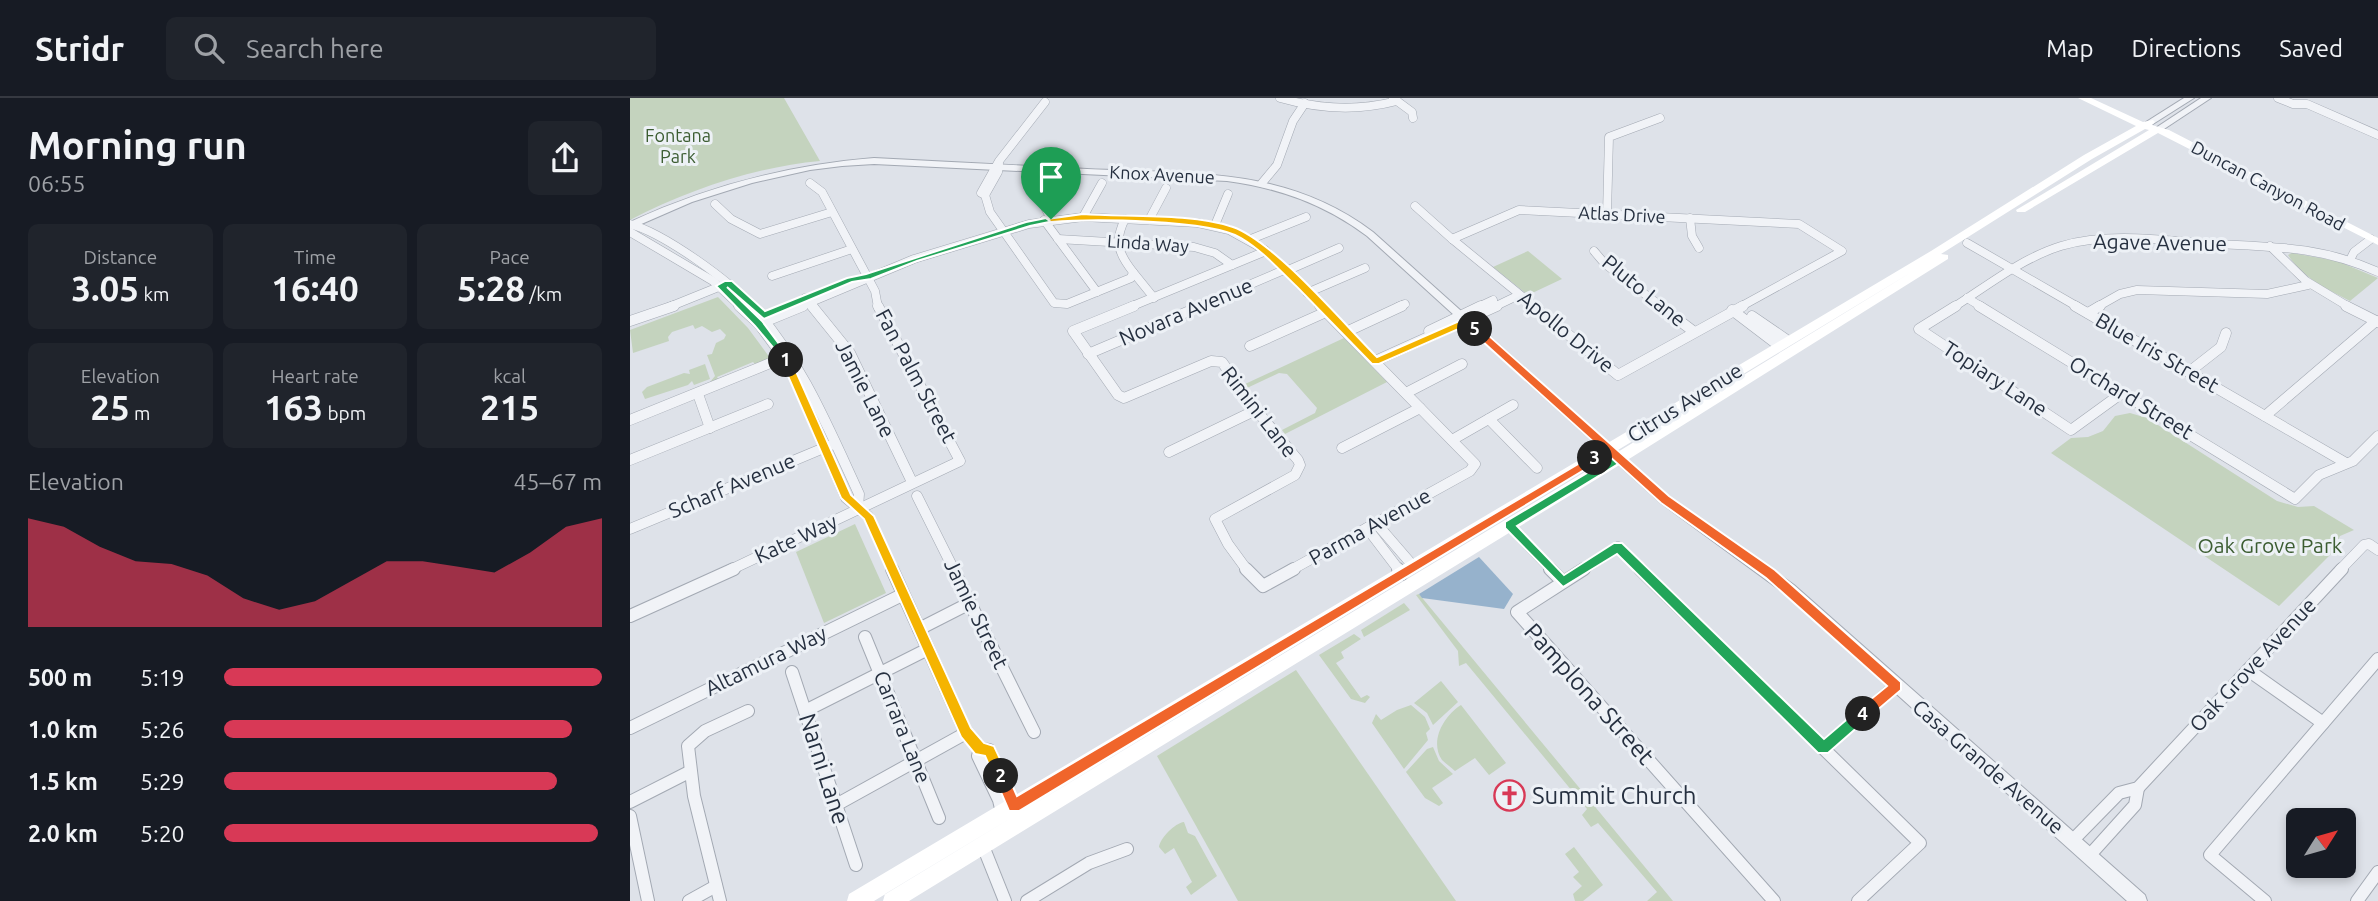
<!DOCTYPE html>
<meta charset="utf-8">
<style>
:root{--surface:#171b24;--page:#20242c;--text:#f1f3f6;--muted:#9ea1a6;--line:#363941;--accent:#d83956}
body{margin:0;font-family:Ubuntu,sans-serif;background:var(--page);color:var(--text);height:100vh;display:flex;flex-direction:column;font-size:26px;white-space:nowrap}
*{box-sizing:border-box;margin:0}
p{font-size:23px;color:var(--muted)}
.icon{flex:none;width:38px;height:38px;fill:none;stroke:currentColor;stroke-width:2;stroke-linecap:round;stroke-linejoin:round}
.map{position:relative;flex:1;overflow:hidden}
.side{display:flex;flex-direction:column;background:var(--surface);width:630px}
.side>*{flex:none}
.needle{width:46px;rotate:53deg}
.tools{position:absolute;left:1656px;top:710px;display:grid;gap:14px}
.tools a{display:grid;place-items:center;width:70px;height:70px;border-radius:10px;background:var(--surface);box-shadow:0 4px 10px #0003;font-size:35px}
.pin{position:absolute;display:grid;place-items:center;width:60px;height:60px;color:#fff;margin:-72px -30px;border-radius:50% 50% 50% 0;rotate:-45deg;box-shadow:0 0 7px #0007}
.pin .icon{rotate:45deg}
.km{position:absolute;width:35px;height:35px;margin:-18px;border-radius:50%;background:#222;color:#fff;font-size:19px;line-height:35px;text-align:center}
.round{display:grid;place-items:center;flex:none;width:74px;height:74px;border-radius:10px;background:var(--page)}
.headline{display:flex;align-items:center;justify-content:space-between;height:119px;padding:0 28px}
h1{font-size:38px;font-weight:700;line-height:52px}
.metrics{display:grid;grid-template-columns:repeat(3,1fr);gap:10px;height:119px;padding:7px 28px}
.metrics div{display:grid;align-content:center;border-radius:10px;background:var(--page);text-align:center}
.metrics b{font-size:35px;font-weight:700}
.metrics small{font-size:19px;font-weight:400}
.metrics p{font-size:19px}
.chart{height:196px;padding:14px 28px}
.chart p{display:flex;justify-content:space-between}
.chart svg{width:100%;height:126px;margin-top:7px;fill:var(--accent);opacity:.7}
ul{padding:0 28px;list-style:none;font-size:23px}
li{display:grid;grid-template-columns:112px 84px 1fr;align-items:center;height:52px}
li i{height:18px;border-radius:9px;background:var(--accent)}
header{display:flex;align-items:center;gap:42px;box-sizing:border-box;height:98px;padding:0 35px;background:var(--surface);border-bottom:2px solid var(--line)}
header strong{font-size:33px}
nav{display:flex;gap:38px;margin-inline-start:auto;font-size:24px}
.search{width:490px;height:63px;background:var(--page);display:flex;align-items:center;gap:18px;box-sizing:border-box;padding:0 24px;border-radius:10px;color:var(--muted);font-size:26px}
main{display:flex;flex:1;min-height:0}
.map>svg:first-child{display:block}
.green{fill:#c4d3be}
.water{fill:#96b2cc}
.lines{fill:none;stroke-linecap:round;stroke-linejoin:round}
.minor-far2-casing{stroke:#a3a9b3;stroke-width:9}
.minor-far1-casing{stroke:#a3a9b3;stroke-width:11}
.minor-casing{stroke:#a3a9b3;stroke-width:14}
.tertiary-casing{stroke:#a3a9b3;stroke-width:2}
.minor-far2{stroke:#f1f3f7;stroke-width:8}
.minor-far1{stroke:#f1f3f7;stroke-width:10}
.minor{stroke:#f1f3f7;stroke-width:12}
.tertiary{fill:#f1f3f7;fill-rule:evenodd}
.secondary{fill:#fff;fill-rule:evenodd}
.split-1{fill:#22a559;stroke:#fff;stroke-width:2}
.split-2{fill:#f5b400;stroke:#fff;stroke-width:2}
.split-3{fill:#f0652b;stroke:#fff;stroke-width:2}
.split-4{fill:#22a559;stroke:#fff;stroke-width:2}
.split-5{fill:#f0652b;stroke:#fff;stroke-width:2}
.split-6{fill:#f5b400;stroke:#fff;stroke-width:2}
.labels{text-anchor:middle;stroke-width:6;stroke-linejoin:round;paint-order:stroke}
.far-park-label{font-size:18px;fill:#3c5d32;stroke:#edf1f6}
.far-street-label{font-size:18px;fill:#263040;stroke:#edf1f6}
.street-label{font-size:21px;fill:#263040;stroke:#edf1f6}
.park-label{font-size:21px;fill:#3c5d32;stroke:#edf1f6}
.near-street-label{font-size:24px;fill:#263040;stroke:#edf1f6}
.near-poi-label{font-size:24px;fill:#263040;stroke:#edf1f6;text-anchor:start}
</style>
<header>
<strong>Stridr</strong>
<div class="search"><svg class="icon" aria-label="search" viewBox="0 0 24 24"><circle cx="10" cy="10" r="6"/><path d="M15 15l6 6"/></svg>Search here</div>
<nav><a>Map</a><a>Directions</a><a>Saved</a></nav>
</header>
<main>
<section class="side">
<div class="headline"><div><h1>Morning run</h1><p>06:55</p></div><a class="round"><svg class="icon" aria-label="share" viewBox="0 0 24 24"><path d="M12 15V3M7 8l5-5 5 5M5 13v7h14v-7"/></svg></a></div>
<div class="metrics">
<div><p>Distance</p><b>3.05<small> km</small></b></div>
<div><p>Time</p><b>16:40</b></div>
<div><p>Pace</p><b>5:28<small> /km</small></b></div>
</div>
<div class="metrics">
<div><p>Elevation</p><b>25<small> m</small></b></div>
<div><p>Heart rate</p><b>163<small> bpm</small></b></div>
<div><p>kcal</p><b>215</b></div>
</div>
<div class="chart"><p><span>Elevation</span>45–67 m</p>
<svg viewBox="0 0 160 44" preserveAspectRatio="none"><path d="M0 44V6L10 9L20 16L30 21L40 22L50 26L60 34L70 38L80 35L90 28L100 21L110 21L120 23L130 25L140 18L150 9L160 6V44z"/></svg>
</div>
<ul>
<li><b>500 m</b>5:19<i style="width:100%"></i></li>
<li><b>1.0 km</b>5:26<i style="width:92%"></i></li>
<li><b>1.5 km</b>5:29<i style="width:88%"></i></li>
<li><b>2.0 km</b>5:20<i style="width:99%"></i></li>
</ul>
</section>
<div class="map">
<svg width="1748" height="803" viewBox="0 0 1748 803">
<rect width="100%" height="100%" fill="#dee2e9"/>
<g class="green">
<path d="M0,0H154L190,63C125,69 58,92 0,122Z"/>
<path d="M898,153L932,181L898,197L863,169Z"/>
<path d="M1662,155L1707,163L1748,180L1720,203C1697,191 1673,180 1658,157Z"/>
<path d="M88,199L118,230L140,260L126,267L123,264L87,279L89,283L80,284L85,278L77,257L82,256L86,245L94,241L96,237L90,231L82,234L72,228L65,231L63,227L42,234L38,239L39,243L3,255L0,232Z"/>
<path d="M714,240L757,284L655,336L652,332L685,315L687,310L657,276L649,275L617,290L615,286Z"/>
<path d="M75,266L80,281L64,287L62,283L58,287L15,301L12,294L17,289L54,275L60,276L59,272Z"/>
<path d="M1500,315L1517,320L1647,403L1668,409L1684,408L1724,432L1710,438L1702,455L1649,508L1421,355L1441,340L1458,339L1473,333L1485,318Z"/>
<path d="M225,426L256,495L194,525L166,454Z"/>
<path d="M789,496L1043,803H1017L1027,794L968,725L961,729L952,717L957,711L836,565L829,568L828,553L786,497Z"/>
<path d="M774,505L780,512L734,539L731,532Z"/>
<path d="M724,536L731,541L711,554L714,560L706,565L731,600L737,597L740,599L735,605L721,601L689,557Z"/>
<path d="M666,572L826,803H608L527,658Z"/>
<path d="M811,583L828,604L803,627L797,615L784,605Z"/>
<path d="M781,607L795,619L800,631L796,635L798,642L774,671L742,625L746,616L751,622L767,612Z"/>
<path d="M831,607L876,665L859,677L845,660L825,673C821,669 816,666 812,662C799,643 814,618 831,607Z"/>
<path d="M803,649L809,663L823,676L802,690L813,705L809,708L795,700L776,674L797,651Z"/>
<path d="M554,724L558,735L565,738L587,778L561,797L556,789L562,784L544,750L535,756L529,749C530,740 545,725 554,724Z"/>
<path d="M944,749L973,787L953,803H945L943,796L952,788L943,779L949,774L935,756Z"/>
</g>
<path class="water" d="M849,459L883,496L874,511L792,500L789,496Z"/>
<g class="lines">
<defs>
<g id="minor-far2">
<path d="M650,0C688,11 729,13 767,3"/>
<path d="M763,0L782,14L783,20"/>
<path d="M1648,0L1663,6H1677L1748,37"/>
<path d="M415,4L369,63L351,95L355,97L360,114L424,205L437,206L501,180L503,174C488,155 484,143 495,121"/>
<path d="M414,71L406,92L421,121"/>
<path d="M180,85L192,94L245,193L248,209"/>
<path d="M632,85L647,67L663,23L675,5"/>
<path d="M355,97L368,74L369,66"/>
<path d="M85,106L101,121L130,136L202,114"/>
<path d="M785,108L822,141"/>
<path d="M977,116L979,39L1030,20"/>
<path d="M453,119L472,85"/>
<path d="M1060,120L1062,138L1069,150"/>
<path d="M414,122L467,194"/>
<path d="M519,122L536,90"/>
<path d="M0,126C34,135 100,183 123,209"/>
<path d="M585,127L598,96"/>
<path d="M0,134L83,183L111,209"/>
<path d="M428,141L564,149L585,155L602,167"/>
<path d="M621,141L676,119"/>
<path d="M822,141L905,209"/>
<path d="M822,141L889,112L1169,126L1212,153L1110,209"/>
<path d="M1337,145L1448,209"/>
<path d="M1640,148L1676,183L1719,209"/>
<path d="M964,153L975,166L1032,209"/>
<path d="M1720,162L1724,154L1741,141"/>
<path d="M656,173L709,150"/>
<path d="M503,174L524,200"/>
<path d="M142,178L222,151"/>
<path d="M677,195L735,170"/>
<path d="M175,200L184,209"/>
<path d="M1337,200L1352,209"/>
<path d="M39,209L96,186"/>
<path d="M169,209L284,161L399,126L453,119L568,125L599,132L635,152L692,209"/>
<path d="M500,209L636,153"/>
<path d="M567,209L654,172"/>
<path d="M768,209L775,206"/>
<path d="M848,209L863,202"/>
<path d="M864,209L889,197"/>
<path d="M1324,209C1357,188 1392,160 1431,148C1475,135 1524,141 1569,145C1634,149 1687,146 1748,174"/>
<path d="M1467,209L1490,196L1507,192L1637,196L1678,187"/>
</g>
<g id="minor-far1">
<path d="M109,208L129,226L159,267L216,400L238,418L263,472"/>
<path d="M122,208C171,263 198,329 229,396L228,410"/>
<path d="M182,208L220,255L282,384"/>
<path d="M504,208L443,233L488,297L494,300L581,263L592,264L626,312L668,362L670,367L665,377L585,421L598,446L617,472"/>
<path d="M903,208L988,277L1113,208"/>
<path d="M1030,208L1063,233"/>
<path d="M1326,208L1289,231L1441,332L1492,295"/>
<path d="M1349,208L1665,401L1689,377L1723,363L1748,338"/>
<path d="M1445,208L1716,365"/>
<path d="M1716,208L1748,224"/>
<path d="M1102,212L1148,247"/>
<path d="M1458,215L1470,208"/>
<path d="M1122,218L1157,242"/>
<path d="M0,223L44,208"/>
<path d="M129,226L173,208"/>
<path d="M799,233L851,208"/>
<path d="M716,234L772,208"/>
<path d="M620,248L696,214"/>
<path d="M458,256L571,208"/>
<path d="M745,263L867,208"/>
<path d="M1559,274L1591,249L1596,235"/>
<path d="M776,295L832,266"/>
<path d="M68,296L80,330"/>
<path d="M1635,318L1746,223"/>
<path d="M859,321L907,370"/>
<path d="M0,322L160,257"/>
<path d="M822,342L883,307"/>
<path d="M712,350L790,310"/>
<path d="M539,354L626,312"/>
<path d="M0,362L138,306"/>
<path d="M287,398L324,472"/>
<path d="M746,425L784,469"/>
<path d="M879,427L922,472"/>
<path d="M737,430L769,472"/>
<path d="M0,431L201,347"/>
<path d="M100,472L330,363L248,208"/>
<path d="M661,472L840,373L845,366L690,208"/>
<path d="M952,472L988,449L1012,472"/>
<path d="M1710,472L1734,447L1739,446L1748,452"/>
</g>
<g id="minor">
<path d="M262,471L336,635L350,651L359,652L384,708"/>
<path d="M323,471L404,634"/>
<path d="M616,471L633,488L664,471"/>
<path d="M768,471L772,476"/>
<path d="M920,471L933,484"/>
<path d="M954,471L887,514L1144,803"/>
<path d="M1010,471L1290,745L1228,803"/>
<path d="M0,518L104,471"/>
<path d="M289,531L340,505"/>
<path d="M235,539L309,720"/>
<path d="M1618,572L1693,625"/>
<path d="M162,574L226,767"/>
<path d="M175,613L298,551"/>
<path d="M0,630L272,497"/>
<path d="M1193,650L1266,588"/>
<path d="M350,651L348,658L369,702L372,715"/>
<path d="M0,704L59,674"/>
<path d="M206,707L336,635"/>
<path d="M0,718L18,803"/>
<path d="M1442,743L1489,695L1508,690L1712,471"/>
<path d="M353,748L375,803"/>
<path d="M1459,758L1505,707L1508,690"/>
<path d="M59,803L86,788"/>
<path d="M90,803L64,698L58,648L75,633L118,613"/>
<path d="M397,803L459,765L497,751"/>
<path d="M1635,803L1580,757L1748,561"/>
<path d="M1727,803L1748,774"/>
</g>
<g id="tertiary">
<path d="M1554,0H1564L1523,26L1516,24Z"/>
<path d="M1571,0H1581L1531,33L1524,31Z"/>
<path d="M244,60C315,64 386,67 457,71C561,76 656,68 743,134L1039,399L1164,487L1515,797L1517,803H1497L1154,495L1031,405L737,138C694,106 649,90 597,83L244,66L212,68L180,72L122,85L62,104L0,131V124C78,88 158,67 244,60Z"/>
</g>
</defs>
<use href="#minor-far2" class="minor-far2-casing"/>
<use href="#minor-far1" class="minor-far1-casing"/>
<use href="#minor" class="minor-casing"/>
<use href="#tertiary" class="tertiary-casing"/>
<use href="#minor-far2" class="minor-far2"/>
<use href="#minor-far1" class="minor-far1"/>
<use href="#minor" class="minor"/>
<use href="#tertiary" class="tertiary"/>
<path class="secondary" d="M1448,0H1461L1513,24L1523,22L1525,24L1522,27L1539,32L1748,140V147L1528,35L1395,114H1387L1386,112L1519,32L1515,31L1462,61L1311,156L1318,157V161L983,371L279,803H253L255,796L973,363L1285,172L244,803H217L219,796L1301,153L1454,57L1506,28Z"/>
</g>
<path class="split-1" d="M421,119L426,121L424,123L400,128L287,163L241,181L222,184L134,221L97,189L132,223L161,262L156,265L125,228L86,188L95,183H102L135,213L217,180L236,176L396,124Z"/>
<path class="split-2" d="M156,258L161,262L221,397L244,418L341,630L354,645L364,648L378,678L376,683H366L355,658L345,656L331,639L234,421L211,400L151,262Z"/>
<path class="split-3" d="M965,356L970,360L969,363L389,713H379L364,678L366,673H376L387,698Z"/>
<path class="split-4" d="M979,347L993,357V363L887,428L934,477L984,445H992L1194,641L1229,611H1238V620L1198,655H1188L987,456L933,489L875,430V424L982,360L979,357L965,364L959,360Z"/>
<path class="split-5" d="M841,228H848L1039,398L1145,472L1271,584V592L1238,620H1229V611L1257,588L1136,480L1031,405L841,233Z"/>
<path class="split-6" d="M453,116C496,119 563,115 603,129C645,144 713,225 747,259L836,220L849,231L845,234L835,228L749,266H742C717,240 692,215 667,189C649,172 633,153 611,140C580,121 460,121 421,124L417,121Z"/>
<defs>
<symbol id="church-ring" viewBox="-11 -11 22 22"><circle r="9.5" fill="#edf1f6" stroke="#d83956" stroke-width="1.5"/><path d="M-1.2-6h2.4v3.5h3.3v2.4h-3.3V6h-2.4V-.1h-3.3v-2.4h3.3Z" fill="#d83956"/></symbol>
</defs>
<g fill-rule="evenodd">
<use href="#church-ring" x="862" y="680" width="35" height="35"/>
</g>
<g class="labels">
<g class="far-park-label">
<text x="48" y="44">Fontana<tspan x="48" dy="21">Park</tspan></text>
</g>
<g class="far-street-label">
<text transform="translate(532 77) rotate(3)" y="6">Knox Avenue</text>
<text transform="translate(1638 88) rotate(28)" y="6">Duncan Canyon Road</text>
<text transform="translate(992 117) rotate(3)" y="6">Atlas Drive</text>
<text transform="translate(518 146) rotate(4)" y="6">Linda Way</text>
</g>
<g class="street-label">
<text transform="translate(1530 145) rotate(1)" y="7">Agave Avenue</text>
<text transform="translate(1014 193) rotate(39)" y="7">Pluto Lane</text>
<text transform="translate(556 214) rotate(-23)" y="7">Novara Avenue</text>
<text transform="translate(936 234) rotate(39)" y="7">Apollo Drive</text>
<text transform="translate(1527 255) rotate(30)" y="7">Blue Iris Street</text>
<text transform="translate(286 278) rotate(62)" y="7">Fan Palm Street</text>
<text transform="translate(1365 281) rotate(33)" y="7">Topiary Lane</text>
<text transform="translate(235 291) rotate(63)" y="7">Jamie Lane</text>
<text transform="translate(1501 300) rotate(31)" y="7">Orchard Street</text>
<text transform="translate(1055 305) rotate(-32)" y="7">Citrus Avenue</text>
<text transform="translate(629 314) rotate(52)" y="7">Rimini Lane</text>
<text transform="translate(102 388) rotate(-23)" y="7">Scharf Avenue</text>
<text transform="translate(740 429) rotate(-29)" y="7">Parma Avenue</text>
<text transform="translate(166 441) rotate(-25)" y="7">Kate Way</text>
<text transform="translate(346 516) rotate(64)" y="7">Jamie Street</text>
<text transform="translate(136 563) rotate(-26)" y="7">Altamura Way</text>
<text transform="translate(1623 567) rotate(-47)" y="7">Oak Grove Avenue</text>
<text transform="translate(272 629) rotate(68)" y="7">Carrara Lane</text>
<text transform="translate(1358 669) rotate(41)" y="7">Casa Grande Avenue</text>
</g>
<g class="park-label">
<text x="1640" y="455">Oak Grove Park</text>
</g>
<g class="near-street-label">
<text transform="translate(959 596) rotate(48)" y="8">Pamplona Street</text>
<text transform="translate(194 671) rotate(72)" y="8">Narni Lane</text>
</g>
<g class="near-poi-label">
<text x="902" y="706">Summit Church</text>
</g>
</g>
</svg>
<div class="tools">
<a><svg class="needle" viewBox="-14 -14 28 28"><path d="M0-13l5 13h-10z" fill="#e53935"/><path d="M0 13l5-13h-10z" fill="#9ea1a6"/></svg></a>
</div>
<div class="pin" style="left:421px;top:121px;background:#1e9e55"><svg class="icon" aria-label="arrive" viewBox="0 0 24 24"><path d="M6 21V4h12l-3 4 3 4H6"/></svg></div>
<b class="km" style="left:156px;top:262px">1</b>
<b class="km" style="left:371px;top:678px">2</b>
<b class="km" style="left:965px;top:360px">3</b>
<b class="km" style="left:1233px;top:616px">4</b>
<b class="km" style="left:845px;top:231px">5</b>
</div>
</main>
